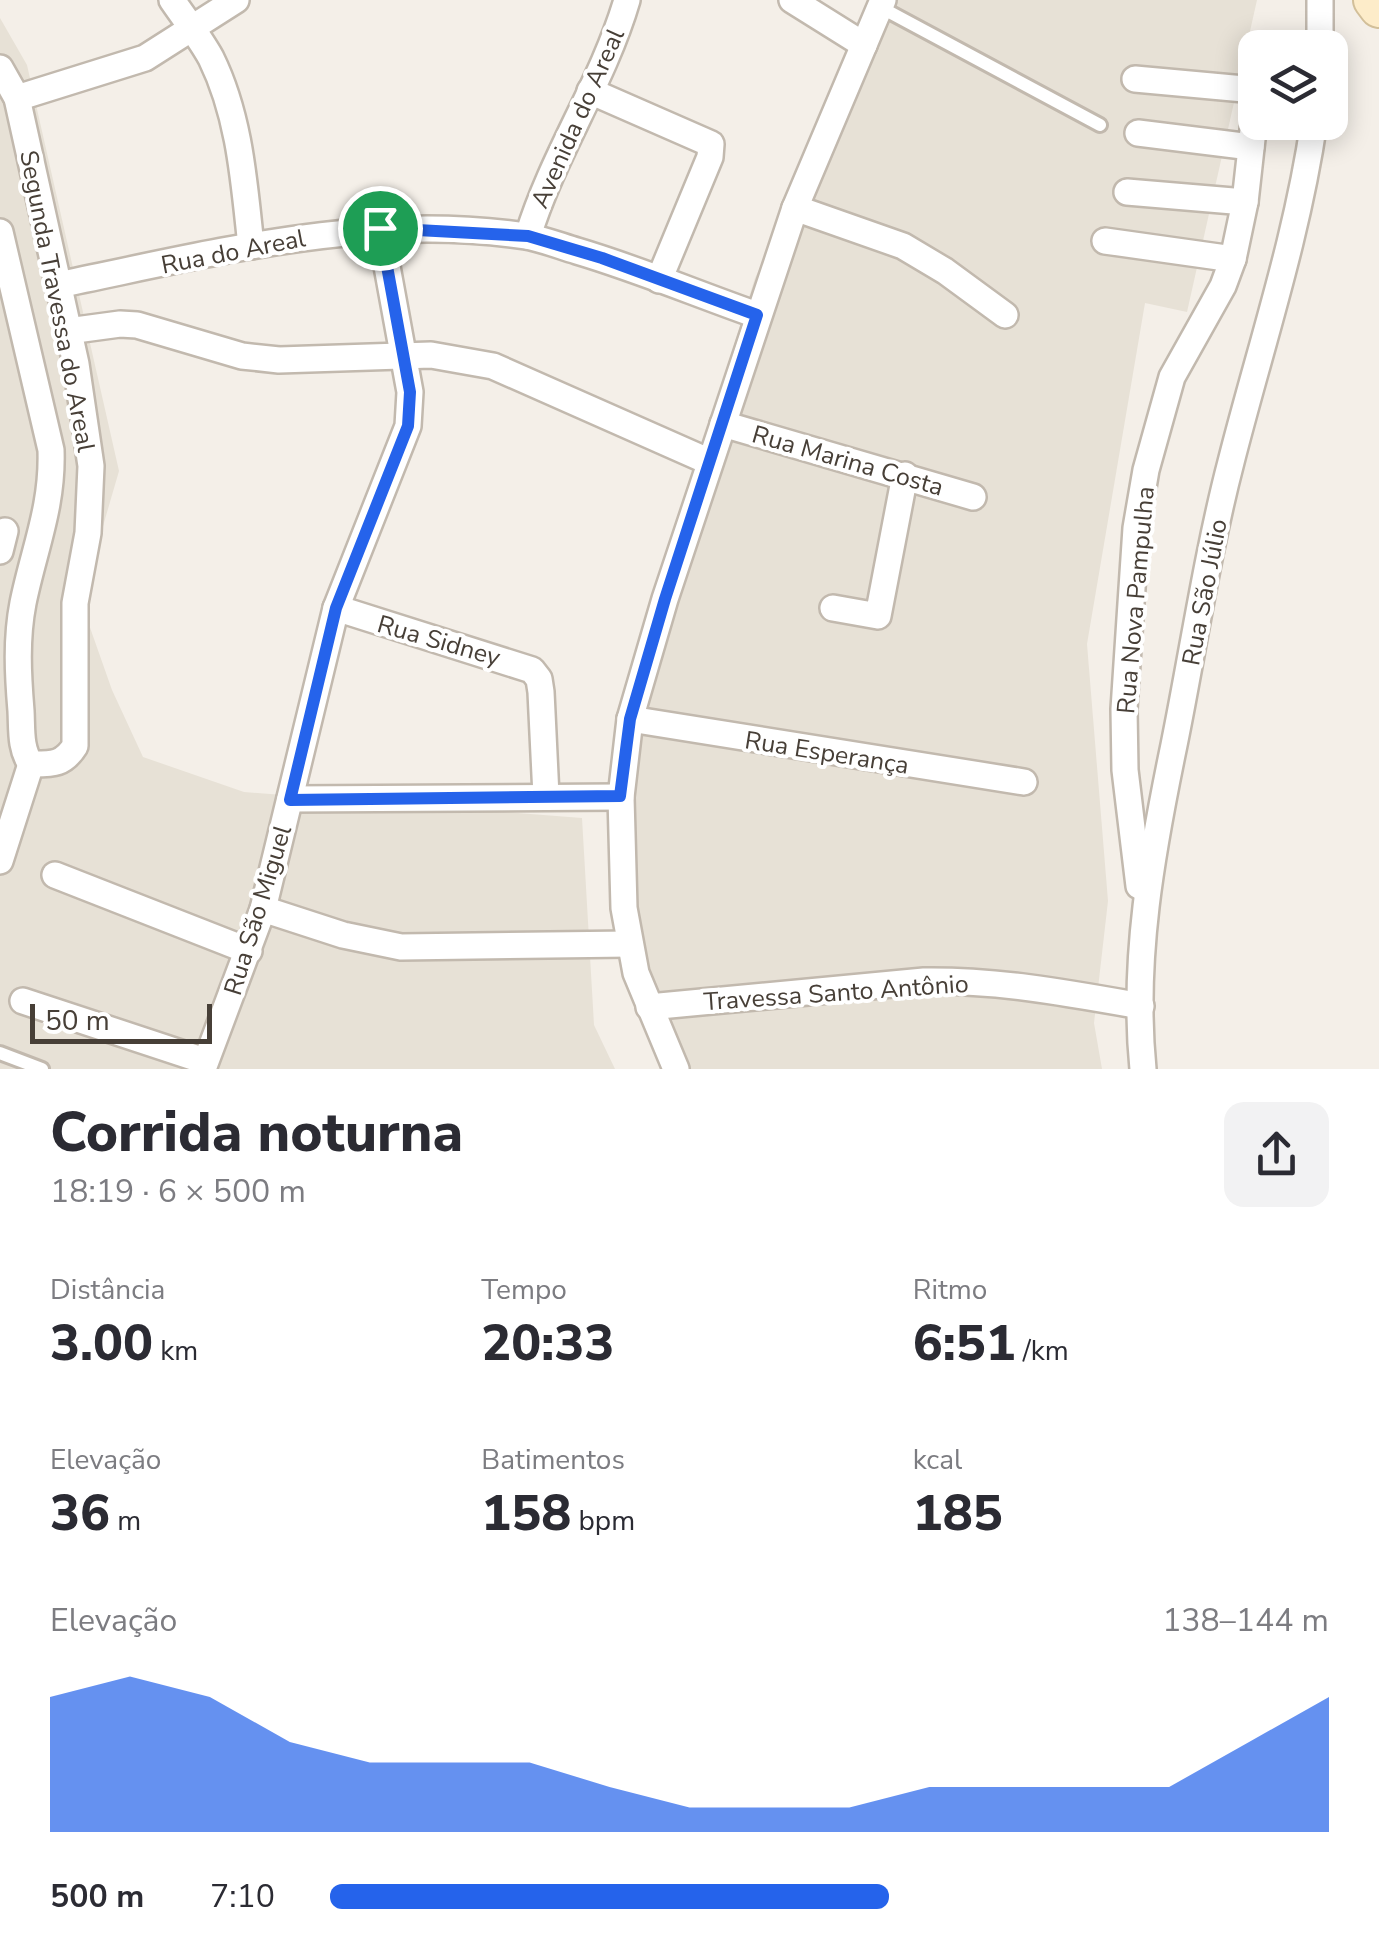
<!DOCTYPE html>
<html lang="pt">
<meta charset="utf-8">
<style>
:root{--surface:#fff;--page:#f2f2f3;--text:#2b2b33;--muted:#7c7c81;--accent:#2563eb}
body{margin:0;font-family:"Nunito Sans",sans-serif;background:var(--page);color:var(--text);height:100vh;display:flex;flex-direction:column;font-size:38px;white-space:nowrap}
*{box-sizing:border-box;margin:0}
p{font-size:32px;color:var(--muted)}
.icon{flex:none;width:55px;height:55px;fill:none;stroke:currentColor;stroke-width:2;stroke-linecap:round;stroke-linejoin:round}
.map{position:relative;height:1069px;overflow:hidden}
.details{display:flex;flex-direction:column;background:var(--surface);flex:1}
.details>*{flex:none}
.tools{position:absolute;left:1238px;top:30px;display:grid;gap:20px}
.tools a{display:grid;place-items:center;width:110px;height:110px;border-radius:20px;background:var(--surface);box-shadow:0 5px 25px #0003;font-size:50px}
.scale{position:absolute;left:30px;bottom:25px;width:182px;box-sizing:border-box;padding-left:10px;border:5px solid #473f37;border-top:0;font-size:28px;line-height:35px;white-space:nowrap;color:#473f37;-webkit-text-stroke:8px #fff;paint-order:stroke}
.pin{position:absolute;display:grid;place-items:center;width:85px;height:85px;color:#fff;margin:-42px;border:5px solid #fff;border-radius:50%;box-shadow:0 2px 10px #0007}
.round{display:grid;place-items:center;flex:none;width:105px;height:105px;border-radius:20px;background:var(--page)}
.headline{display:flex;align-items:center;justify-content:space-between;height:170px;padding:0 50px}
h1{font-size:55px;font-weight:800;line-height:75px}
.figures{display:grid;grid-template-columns:repeat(3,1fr);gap:15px;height:170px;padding:10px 50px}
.figures div{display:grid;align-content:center}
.figures b{font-size:50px;font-weight:800}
.figures small{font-size:28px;font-weight:400}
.figures p{font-size:28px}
.chart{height:280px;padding:20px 50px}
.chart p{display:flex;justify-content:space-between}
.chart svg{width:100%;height:180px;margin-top:10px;fill:var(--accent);opacity:.7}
ul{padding:0 50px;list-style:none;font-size:32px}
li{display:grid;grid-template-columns:160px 120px 1fr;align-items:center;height:75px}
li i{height:25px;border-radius:12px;background:var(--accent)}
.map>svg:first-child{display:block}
.residential{fill:#e7e1d6}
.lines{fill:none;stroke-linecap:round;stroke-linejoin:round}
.lane-casing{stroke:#c2b9ae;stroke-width:18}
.street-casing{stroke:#c2b9ae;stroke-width:30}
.secondary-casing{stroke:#d2bf99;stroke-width:42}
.lane{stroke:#fff;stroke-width:12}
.street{stroke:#fff;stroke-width:25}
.secondary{stroke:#fdecc9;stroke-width:38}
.route-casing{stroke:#fff;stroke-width:20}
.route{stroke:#2563eb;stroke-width:12}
.labels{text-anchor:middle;stroke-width:8;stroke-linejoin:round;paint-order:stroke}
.street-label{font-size:25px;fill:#473f37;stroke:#fff}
</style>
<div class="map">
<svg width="1379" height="1069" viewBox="0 0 1379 1069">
<rect width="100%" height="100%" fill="#f4efe8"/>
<g class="residential">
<path d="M888,0H1257L1187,312L1145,303L1087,644L1108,901L1094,1023L1102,1069H688L642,962L638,906L621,848L659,583L755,278Z"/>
<path d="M0,18L27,65L119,471L81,602L112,690L143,757L244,792L582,818L594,1025L615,1069H0Z"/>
</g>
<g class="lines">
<defs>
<g id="lane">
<path d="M880,7L1100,125"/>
<path d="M0,1053L42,1069"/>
</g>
<g id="street">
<path d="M172,0C185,19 200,38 211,58C240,117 244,182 251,246"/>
<path d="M792,0L864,45"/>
<path d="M1320,0V48"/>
<path d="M0,68L17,98L76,364L91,466L88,533L75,603V746C63,765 52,764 31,764C20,749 22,729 21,711C18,675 16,639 23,603C34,549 53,507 51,450L0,232"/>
<path d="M1135,79L1255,90"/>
<path d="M590,91L711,144L710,157L659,280"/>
<path d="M17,98L145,58L236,0"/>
<path d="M1138,133L1251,147"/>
<path d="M1127,192L1245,202"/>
<path d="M795,208L903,246L945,271L1005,315"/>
<path d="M528,236C553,154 603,82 627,0"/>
<path d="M1105,241L1233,259"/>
<path d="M57,285C211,254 366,212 525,236C543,239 560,246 577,251C638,269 697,294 757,315"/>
<path d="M68,331L120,324L137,325L242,356L279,360L431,355L493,366L710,462"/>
<path d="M723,424L973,497"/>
<path d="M0,551L5,531"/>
<path d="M336,608L532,670L539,679L541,692L546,796"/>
<path d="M833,608L878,616L905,475"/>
<path d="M630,719L1024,782"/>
<path d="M290,799L621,797"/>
<path d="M0,861L31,764"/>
<path d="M55,875L249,951"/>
<path d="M1139,886L1125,770L1124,709L1136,528L1146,470L1172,377L1223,286L1233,259L1245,202L1255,112"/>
<path d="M263,909L343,935L401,947L630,944"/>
<path d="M23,1001L205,1061"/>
<path d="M649,1007L924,981C998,980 1068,993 1141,1006"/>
<path d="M203,1069L263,909L336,608L408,426L410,392L380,228"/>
<path d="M676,1069L636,973L624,908L621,797L630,719L665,599L795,208L883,0"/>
<path d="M1143,1069C1132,960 1152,851 1174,745C1193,651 1207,554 1231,462C1260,348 1297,239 1314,122"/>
</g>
<path id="secondary" d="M1373,0L1379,8"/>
</defs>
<use href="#lane" class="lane-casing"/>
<use href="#street" class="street-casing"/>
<use href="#secondary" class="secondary-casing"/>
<use href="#lane" class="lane"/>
<use href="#street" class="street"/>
<use href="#secondary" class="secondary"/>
</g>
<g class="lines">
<defs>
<path id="route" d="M380,228L528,236L602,258L757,315L665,599L630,719L620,796L290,800L336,608L408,426L410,392Z"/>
</defs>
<use href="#route" class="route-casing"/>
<use href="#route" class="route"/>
</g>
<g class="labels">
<g class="street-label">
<text transform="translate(577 118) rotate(-66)" y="9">Avenida do Areal</text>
<text transform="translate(233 251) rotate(-11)" y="9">Rua do Areal</text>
<text transform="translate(58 301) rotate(79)" y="9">Segunda Travessa do Areal</text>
<text transform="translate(848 460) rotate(16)" y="9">Rua Marina Costa</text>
<text transform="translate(1204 592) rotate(-79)" y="9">Rua São Júlio</text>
<text transform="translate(1135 600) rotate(-85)" y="9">Rua Nova Pampulha</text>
<text transform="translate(439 640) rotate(16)" y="9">Rua Sidney</text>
<text transform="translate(827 752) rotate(9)" y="9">Rua Esperança</text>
<text transform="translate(257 910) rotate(-73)" y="9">Rua São Miguel</text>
<text transform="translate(836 992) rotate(-4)" y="9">Travessa Santo Antônio</text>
</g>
</g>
</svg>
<div class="tools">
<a><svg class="icon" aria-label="layers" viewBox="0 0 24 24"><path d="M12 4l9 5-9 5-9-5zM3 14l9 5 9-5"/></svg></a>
</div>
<div class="scale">50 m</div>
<div class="pin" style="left:380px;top:228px;background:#1e9e55"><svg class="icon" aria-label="arrive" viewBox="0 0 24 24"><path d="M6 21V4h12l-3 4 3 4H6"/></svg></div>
</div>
<section class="details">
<div class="headline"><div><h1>Corrida noturna</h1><p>18:19 · 6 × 500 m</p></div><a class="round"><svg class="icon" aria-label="share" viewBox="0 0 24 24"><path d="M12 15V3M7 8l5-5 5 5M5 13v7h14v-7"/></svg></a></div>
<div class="figures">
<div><p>Distância</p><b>3.00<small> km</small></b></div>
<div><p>Tempo</p><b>20:33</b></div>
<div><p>Ritmo</p><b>6:51<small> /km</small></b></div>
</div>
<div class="figures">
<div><p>Elevação</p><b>36<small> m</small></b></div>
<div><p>Batimentos</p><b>158<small> bpm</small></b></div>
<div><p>kcal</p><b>185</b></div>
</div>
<div class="chart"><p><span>Elevação</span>138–144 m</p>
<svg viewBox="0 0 160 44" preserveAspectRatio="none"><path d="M0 44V11L10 6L20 11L30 22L40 27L50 27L60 27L70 33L80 38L90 38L100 38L110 33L120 33L130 33L140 33L150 22L160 11V44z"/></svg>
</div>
<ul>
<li><b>500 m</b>7:10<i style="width:56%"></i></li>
</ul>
</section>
